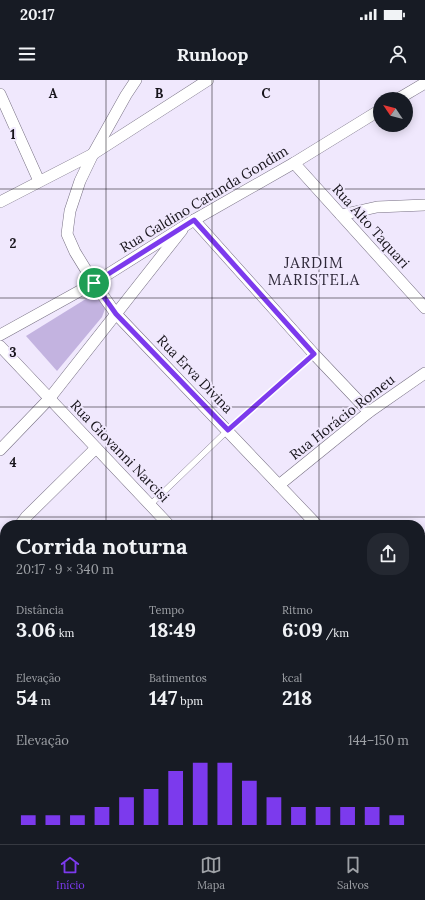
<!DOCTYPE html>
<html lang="pt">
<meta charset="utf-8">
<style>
:root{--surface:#171b24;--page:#242831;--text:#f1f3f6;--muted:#9ea1a6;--line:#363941;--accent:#7c3aed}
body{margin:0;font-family:Lora,serif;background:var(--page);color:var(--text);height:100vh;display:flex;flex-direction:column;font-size:15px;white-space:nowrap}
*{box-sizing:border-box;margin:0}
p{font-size:13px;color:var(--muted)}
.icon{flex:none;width:22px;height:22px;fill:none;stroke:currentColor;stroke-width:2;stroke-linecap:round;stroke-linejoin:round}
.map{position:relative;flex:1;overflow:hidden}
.side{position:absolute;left:0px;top:440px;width:425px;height:324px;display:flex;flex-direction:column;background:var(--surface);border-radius:16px 16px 0 0;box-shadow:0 2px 10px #0003}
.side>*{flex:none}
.needle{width:26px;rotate:305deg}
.controls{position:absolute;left:373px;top:12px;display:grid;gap:8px}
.controls a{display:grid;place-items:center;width:40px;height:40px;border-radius:50%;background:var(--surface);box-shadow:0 2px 10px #0003;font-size:20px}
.pin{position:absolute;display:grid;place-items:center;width:34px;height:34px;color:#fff;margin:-17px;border:2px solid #fff;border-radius:50%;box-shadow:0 1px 4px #0007}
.round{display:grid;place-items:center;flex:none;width:42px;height:42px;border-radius:16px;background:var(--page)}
.summary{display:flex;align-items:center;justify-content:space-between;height:68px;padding:0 16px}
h1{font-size:22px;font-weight:700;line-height:30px}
.metrics{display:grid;grid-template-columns:repeat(3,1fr);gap:6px;height:68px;padding:4px 16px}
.metrics div{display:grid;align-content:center}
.metrics b{font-size:20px;font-weight:700}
.metrics small{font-size:11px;font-weight:400}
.metrics p{font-size:11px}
.chart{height:112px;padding:8px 16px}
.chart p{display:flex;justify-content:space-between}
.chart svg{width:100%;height:72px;margin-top:4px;stroke:var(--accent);stroke-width:6}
.status{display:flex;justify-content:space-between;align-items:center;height:28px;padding:0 20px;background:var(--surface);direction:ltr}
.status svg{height:11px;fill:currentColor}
header{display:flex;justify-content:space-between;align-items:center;height:52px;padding:0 16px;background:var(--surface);font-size:18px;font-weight:700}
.dock{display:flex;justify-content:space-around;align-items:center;height:56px;border-top:1px solid var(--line);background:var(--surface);font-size:11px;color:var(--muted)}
.dock a{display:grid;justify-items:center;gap:2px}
.dock .on{color:var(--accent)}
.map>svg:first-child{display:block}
.built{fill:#e4daf6}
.green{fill:#c3b3e0}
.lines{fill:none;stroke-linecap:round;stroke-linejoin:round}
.stream{stroke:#aa96ca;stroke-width:3.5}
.lane-casing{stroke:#787184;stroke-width:6}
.street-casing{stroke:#787184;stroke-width:12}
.secondary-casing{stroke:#787184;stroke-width:16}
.lane{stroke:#fff;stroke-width:5.5}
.street{stroke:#fff;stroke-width:11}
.secondary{stroke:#eee5fd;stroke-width:15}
.route-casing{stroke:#fff;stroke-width:8}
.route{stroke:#7c3aed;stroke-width:5}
.grid{fill:none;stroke:#17141b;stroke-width:1;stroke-opacity:0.55}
.labels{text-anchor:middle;stroke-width:4;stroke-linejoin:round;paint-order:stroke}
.street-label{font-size:14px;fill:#17141b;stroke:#f0e8fd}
.neighbourhood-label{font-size:15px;letter-spacing:1px;fill:#2f2939;stroke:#f0e8fd}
.grid-label{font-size:13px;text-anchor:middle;font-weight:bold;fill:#17141b;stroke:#f0e8fd;stroke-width:4;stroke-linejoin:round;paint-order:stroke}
</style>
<div class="status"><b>20:17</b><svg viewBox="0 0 49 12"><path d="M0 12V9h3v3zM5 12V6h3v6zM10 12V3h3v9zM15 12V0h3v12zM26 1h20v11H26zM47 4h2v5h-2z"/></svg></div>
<header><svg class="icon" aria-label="menu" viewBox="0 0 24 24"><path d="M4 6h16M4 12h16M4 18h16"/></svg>Runloop<svg class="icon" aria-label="person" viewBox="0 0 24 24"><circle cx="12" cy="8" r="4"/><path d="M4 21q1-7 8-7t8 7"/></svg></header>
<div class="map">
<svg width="425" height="764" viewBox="0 0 425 764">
<rect width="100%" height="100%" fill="#f0e8fd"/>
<path class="built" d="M425,688V764H321L328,759H420V691Z"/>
<g class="green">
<path d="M89,217H96L102,221L105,229L102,237L57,291L26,256Z"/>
<path d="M425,467V553L420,557V472Z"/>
</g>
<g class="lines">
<g class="stream">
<path d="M0,554L5,559"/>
<path d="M199,759L204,764"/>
</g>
<defs>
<g id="lane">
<path d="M150,425L228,350L314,274"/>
<path d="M130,764L133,759"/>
</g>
<g id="street">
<path d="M136,0L126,15L93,74L80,101L70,131L67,154L75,172L94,203L116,234L317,445"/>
<path d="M0,14L39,101"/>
<path d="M398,19L425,3"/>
<path d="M294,83L425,228"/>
<path d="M0,122L93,74L208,0"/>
<path d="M341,135L377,127L425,125"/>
<path d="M194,140L314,274L369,332"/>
<path d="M0,255L94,203L194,140L294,83L380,30"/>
<path d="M0,266L169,445"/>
<path d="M0,370L49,319L182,150"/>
<path d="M279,405L369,332L425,293"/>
<path d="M20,445L26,437L96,368"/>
<path d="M420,464L425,459"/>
</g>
<g id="secondary">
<path d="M420,677L425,673"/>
<path d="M0,745L5,747"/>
<path d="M0,758L7,764"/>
<path d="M26,759L34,764"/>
<path d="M302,764L309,759"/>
</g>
</defs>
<use href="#lane" class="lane-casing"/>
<use href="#street" class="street-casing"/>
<use href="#secondary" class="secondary-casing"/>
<use href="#lane" class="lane"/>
<use href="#street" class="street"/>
<use href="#secondary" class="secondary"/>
</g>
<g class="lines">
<defs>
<path id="route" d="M194,140L314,274L228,350L116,234L94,203Z"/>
</defs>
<use href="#route" class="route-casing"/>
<use href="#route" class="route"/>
</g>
<path class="grid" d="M106,0V445M212,0V445M319,0V445M0,109H425M0,218H425M0,327H425M0,437H425M0,546H5M420,546H425M0,655H5M420,655H425M106,759V764M212,759V764M319,759V764"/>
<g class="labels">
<g class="street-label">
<text transform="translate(204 119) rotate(-31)" y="5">Rua Galdino Catunda Gondim</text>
<text transform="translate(371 146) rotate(48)" y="5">Rua Alto Taquari</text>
<text transform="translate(195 294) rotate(46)" y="5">Rua Erva Divina</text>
<text transform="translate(342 337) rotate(-38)" y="5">Rua Horácio Romeu</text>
<text transform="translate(120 371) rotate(46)" y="5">Rua Giovanni Narcisi</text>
</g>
<g class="neighbourhood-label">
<text x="314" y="188">JARDIM<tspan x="314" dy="17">MARISTELA</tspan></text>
</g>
</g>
<g class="grid-label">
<text x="53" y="18">A</text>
<text x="159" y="18">B</text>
<text x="266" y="18">C</text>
<text x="13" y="59">1</text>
<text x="13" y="168">2</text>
<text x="13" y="277">3</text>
<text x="13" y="387">4</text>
</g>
</svg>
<div class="controls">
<a><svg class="needle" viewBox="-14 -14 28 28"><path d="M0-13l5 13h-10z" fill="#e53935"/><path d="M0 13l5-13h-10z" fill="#9ea1a6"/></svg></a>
</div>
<div class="pin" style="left:94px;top:203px;background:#1e9e55"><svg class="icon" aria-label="arrive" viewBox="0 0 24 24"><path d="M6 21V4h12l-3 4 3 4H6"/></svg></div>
<section class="side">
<div class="summary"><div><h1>Corrida noturna</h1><p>20:17 · 9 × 340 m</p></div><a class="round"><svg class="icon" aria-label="share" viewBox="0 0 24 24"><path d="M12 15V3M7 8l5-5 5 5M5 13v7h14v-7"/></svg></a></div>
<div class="metrics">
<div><p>Distância</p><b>3.06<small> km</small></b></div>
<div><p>Tempo</p><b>18:49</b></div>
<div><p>Ritmo</p><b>6:09<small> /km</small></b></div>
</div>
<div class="metrics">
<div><p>Elevação</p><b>54<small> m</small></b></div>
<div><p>Batimentos</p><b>147<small> bpm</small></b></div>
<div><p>kcal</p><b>218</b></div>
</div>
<div class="chart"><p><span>Elevação</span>144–150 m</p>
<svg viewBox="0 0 160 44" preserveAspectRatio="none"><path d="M5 44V38M15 44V38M25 44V38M35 44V33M45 44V27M55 44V22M65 44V11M75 44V6M85 44V6M95 44V17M105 44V27M115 44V33M125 44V33M135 44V33M145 44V33M155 44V38"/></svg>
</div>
</section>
</div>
<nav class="dock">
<a class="on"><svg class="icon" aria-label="home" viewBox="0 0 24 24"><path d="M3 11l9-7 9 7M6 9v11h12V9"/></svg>Início</a>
<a><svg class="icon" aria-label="map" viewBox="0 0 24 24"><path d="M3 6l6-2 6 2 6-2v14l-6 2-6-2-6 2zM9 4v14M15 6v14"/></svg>Mapa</a>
<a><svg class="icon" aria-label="saved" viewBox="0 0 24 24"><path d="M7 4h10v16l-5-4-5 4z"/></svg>Salvos</a>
</nav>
